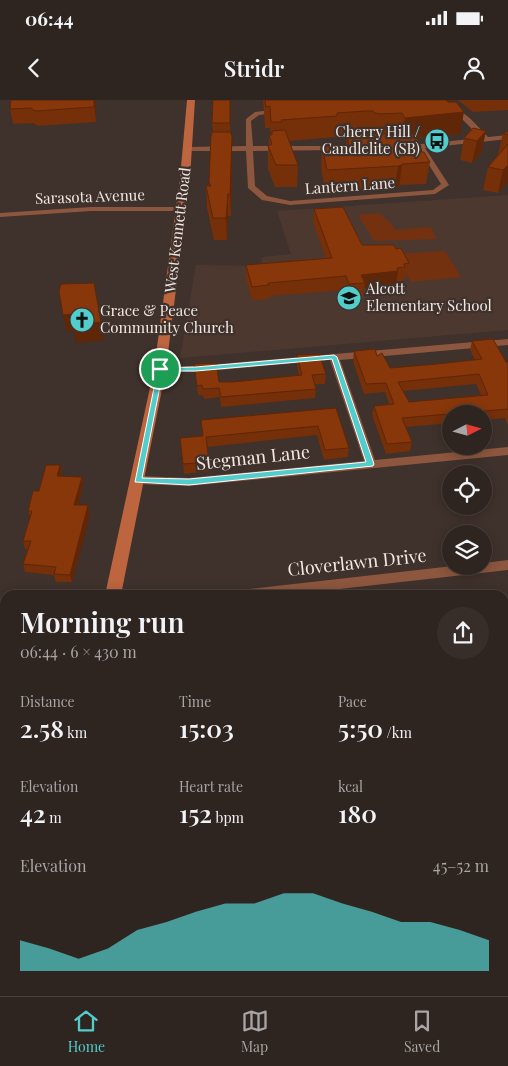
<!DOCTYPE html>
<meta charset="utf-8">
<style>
:root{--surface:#2f2520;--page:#372d29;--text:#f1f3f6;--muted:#a7a5a5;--line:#4a423e;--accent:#52cdcc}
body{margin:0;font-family:"Playfair Display",serif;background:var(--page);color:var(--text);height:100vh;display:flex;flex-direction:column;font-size:19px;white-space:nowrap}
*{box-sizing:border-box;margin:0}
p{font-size:16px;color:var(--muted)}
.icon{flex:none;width:28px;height:28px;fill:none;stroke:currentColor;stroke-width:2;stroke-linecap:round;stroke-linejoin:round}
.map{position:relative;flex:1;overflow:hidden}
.panel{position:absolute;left:0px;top:490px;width:509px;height:406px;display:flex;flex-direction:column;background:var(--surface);border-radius:15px 15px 0 0;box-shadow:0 2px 12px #0003,0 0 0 1px var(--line)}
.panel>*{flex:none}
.needle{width:32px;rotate:84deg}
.fabs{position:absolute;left:442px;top:305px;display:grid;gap:10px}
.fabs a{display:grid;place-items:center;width:50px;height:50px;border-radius:50%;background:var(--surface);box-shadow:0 2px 12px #0003,0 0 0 1px var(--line);font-size:25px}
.pin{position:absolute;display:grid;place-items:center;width:42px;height:42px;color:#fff;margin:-21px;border:2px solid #fff;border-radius:50%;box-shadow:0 1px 5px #0007}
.round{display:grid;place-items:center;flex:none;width:52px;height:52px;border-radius:26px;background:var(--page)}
.head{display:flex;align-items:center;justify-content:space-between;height:85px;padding:0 20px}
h1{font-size:28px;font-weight:600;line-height:38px}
.figures{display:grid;grid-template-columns:repeat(3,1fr);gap:8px;height:85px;padding:5px 20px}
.figures div{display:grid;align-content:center}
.figures b{font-size:25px;font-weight:600}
.figures small{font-size:14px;font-weight:400}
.figures p{font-size:14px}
.chart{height:140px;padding:10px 20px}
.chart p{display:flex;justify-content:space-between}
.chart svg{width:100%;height:90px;margin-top:5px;fill:var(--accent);opacity:.7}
.status{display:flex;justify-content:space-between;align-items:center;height:35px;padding:0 25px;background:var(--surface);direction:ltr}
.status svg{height:14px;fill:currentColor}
header{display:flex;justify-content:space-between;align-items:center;height:65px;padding:0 20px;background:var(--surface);font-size:22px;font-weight:600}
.menu{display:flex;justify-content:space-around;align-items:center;height:70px;border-top:1px solid var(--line);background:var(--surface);font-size:14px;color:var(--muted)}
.menu a{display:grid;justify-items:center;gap:2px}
.menu .active{color:var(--accent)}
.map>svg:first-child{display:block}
.built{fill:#4d3830}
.green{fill:#733110}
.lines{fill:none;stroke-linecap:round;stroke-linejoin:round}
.street{fill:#8d563e;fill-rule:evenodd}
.secondary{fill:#bc653e;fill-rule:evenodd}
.wall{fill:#752f09;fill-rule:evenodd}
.shaded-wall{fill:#5f2607}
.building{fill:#88370a;stroke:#5f2607;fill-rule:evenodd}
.route{fill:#52cdcc;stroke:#fff;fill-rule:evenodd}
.labels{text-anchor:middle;stroke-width:4.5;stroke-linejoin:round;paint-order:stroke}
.far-poi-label{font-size:15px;fill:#f1e8e4;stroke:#3f312b;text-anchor:start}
.far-street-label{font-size:15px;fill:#f1e8e4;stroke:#3f312b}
.street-label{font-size:18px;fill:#f1e8e4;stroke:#3f312b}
</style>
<div class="status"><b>06:44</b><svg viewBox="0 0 49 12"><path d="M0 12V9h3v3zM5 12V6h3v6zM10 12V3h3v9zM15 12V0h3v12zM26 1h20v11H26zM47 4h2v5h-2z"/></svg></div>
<header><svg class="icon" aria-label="back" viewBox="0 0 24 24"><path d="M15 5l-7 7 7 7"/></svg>Stridr<svg class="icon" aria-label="person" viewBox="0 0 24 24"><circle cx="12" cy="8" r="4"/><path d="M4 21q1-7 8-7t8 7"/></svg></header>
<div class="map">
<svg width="508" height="896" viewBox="0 0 508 896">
<rect width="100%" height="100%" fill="#3f312b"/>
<path class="built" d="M508,95V230L180,258L196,165L261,166L262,157L291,154L277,111Z"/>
<g class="green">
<path d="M379,113L391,123L395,130L428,127L431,128L437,139L374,141L358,115Z"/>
<path d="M445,151L461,177L411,182L396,154Z"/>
</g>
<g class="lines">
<g class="street">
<path d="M447,7C462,6 478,27 488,37L508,35V39L425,48L449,85L435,94L290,105L262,100L248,88L246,51H187L183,49L187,47L246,46V19L255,12L279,9L282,11L281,12L259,15L251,21L253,46H337L341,48L337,50L253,51L255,86L267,96L290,101L433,90L441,84L419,49H412V45L481,38L459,16L447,9Z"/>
<path d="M91,107H181L185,109L181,111H91L0,117V113Z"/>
<path d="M508,239V245L340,260L375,360L508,347V355L189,386L138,384L132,380L138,376L189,378L364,361L330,260L196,272H160L155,269L156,267L196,266Z"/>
<path d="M508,460V470L286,495H233L235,491L240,490L453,466H484V463Z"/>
<path d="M5,516V526L0,527V517Z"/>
<rect x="504" y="683" width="4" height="14"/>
</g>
<g class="secondary">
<path d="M187,0H195L190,78L166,269L121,495H105L154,269L180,78Z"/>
<path d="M15,891H37L36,896H14Z"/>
</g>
</g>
<g class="wall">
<path d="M11,0H95L96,8V22L38,26L33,23L13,24L10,9Z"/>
<path d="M230,0V32L232,36V57L231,116H228L227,140H214L207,108L206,86H209L213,32L212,23Z"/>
<path d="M263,0H446L460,34L417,38L422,52L430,62L426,84L400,85L399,87L395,88L325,92L321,67L322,46H346L347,34H372L371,32L336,34V37L289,41L298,65L297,87H275L268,69V46H269V35H271L270,28H265Z"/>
<path d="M458,0H508V10L473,12Z"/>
<path d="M486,31L481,53L472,63L460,60L464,38Z"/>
<path d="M508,31V81L498,93L483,90L488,67L498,55L503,33Z"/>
<path d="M314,109L362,145L396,149L409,163L407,177H404L403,181L397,182L396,184L364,188L363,197L348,198L344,190L269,196V199L252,200L246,179V165L326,159L313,122Z"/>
<path d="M472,241L506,262H508V325L505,318L484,320V314H451V323L406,327L412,342L410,351L386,354L372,315L374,306L389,304L385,292L364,294L353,261L354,251L390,268L437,264L475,260L470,250ZM476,284L481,295L409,302L403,291Z"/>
<path d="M297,255L326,274L325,284H315L316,289L315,298L221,307L220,297L204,299L203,295H198L194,264L219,282H233L299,275L297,265Z"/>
<path d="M336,308L349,348L348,357L324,360L317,335L207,347L210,371L184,374L181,347L202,336L201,320Z"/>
<path d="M60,365L62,373L61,376L82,377L83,385L78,405H88L90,413L72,482H56L54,475L25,472L23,464L28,449H25L23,441L30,417L28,411L39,391Z"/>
<path d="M0,631L5,632V657H0Z"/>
<path d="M0,674H5V701L0,700Z"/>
<path d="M0,718L5,719V745L0,744Z"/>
</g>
<g class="shaded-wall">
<path d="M94,0H95L96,8V22Z"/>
<path d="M464,12L460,34L402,39L405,18Z"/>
<path d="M486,31L481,53L472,63L477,41Z"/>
<path d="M232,36V57L231,116L230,94Z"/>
<path d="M402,65L399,87L395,88L398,66Z"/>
<path d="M508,65V81L498,93L503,70Z"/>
<path d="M228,94V116L227,140L226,118Z"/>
<path d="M398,171L396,184L364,188L365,183L361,175Z"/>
<path d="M72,214L101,222L104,240L76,243L74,231L67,232L63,215Z"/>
<path d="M60,365L62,373L59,384L57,376Z"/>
<path d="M82,377L83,385L76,412L74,405Z"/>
<path d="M88,405L90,413L88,424L72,482L70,475Z"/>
</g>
<g class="building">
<path d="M11,0H94V7L35,11L31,8L10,9Z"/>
<path d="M213,0H230V23H212Z"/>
<path d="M265,0H446L448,2H456L464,12L405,18L402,13L380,14L375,13L373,11H366L337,13V16L281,20L282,22H271L270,6L266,7Z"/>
<path d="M473,28L486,31L477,41L464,38Z"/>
<path d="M285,30L298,65H276L268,46L272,44L269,35H272V31Z"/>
<path d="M508,31V35L503,33Z"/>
<path d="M212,32H230L232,36L230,94H228L226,118H213L206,86H211L209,82L211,36Z"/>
<path d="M347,34H416L422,52H424L430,62L402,64V65L398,66L327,70L322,46H349Z"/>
<path d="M508,44V65L503,70L488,67Z"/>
<path d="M343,107L362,145H394L396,149L401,148L409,163L404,164L405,167L397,168L398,171L361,175L365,183L349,184L346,176L268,183L269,185L252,187L246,165L332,158L314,109Z"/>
<path d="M94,183L101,222L73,225L72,214L63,215L59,191L61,184Z"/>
<path d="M493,239L506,262H508V310V309L402,318L412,342L387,344L374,306L394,304L386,283L366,284L354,251L375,249L377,256L382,253L390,268L437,264L482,259L472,241ZM479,274L488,295L409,302L398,282Z"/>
<path d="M319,254L326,274L312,275L316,289L221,297L219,288L203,289L202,285L197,286L194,264L216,263L219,282H233L302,275L297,255Z"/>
<path d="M336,308L349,348L325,350L318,326L206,337L209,362L183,364L180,338L203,336L201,320Z"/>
<path d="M46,365H60L57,376L82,377L74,405H88L70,475L54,474L56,467L23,464L31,441H23L32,411H28L33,391H39Z"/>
<path d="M0,631L5,632V649H0Z"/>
<rect x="0" y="674" width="5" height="19"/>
<path d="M0,718L5,719V738H0Z"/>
</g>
<path class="route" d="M334,255L337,257L374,364L373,366L189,385L135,382L158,268L196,267ZM332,259L366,362L189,379L142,378L163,271H196Z"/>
<defs>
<symbol id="bus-disc" viewBox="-11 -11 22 22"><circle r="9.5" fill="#52cdcc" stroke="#3f312b"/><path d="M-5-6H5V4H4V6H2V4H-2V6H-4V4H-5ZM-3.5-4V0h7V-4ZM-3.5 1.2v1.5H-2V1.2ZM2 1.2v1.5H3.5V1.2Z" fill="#111"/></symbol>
<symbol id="school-disc" viewBox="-11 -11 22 22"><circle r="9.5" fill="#52cdcc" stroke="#3f312b"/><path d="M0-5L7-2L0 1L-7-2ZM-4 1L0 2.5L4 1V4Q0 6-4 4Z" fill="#111"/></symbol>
<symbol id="church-disc" viewBox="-11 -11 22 22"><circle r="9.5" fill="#52cdcc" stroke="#3f312b"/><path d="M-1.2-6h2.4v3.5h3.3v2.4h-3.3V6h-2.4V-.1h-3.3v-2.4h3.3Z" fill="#111"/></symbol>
</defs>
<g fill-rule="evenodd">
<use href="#bus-disc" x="423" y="27" width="28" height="28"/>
<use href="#school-disc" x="335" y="184" width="28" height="28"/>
<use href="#church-disc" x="68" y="206" width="28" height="28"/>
</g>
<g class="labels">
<g class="far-poi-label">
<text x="420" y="37" text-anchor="end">Cherry Hill /<tspan x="420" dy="17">Candlelite (SB)</tspan></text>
<text x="366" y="194">Alcott<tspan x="366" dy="17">Elementary School</tspan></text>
<text x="100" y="216">Grace &amp; Peace<tspan x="100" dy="17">Community Church</tspan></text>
</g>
<g class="far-street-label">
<text transform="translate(350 86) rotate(-4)" y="5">Lantern Lane</text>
<text transform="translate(90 97) rotate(-2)" y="5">Sarasota Avenue</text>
<text transform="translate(178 130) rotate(-83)" y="5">West Kennett Road</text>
</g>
<g class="street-label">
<text transform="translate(253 358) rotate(-6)" y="6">Stegman Lane</text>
<text transform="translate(357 463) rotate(-6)" y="6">Cloverlawn Drive</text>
</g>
</g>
</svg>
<div class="fabs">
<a><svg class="needle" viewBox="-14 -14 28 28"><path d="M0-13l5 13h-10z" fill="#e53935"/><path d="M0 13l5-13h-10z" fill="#a7a5a5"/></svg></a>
<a><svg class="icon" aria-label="locate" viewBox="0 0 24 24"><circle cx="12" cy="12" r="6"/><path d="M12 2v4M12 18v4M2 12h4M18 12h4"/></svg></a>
<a><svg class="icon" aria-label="layers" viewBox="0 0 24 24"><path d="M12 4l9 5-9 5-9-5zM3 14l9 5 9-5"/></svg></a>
</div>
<div class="pin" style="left:160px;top:269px;background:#1e9e55"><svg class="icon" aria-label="arrive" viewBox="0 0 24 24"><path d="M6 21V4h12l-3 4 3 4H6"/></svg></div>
<section class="panel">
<div class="head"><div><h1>Morning run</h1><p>06:44 · 6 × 430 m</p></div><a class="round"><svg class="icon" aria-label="share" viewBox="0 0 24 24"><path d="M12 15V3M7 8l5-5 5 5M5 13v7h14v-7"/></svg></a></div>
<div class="figures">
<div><p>Distance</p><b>2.58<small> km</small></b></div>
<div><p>Time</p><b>15:03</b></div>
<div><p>Pace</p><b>5:50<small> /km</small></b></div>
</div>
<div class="figures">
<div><p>Elevation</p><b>42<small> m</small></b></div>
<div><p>Heart rate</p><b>152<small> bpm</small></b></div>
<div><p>kcal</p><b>180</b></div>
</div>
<div class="chart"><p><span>Elevation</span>45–52 m</p>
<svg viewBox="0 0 160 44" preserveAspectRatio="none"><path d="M0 44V29L10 33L20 38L30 33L40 24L50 20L60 15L70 11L80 11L90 6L100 6L110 11L120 15L130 20L140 20L150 24L160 29V44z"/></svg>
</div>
</section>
</div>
<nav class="menu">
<a class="active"><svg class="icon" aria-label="home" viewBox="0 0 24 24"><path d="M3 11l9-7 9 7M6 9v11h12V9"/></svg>Home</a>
<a><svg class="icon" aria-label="map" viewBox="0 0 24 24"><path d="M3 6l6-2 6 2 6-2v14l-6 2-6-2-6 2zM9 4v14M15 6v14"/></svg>Map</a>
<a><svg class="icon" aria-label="saved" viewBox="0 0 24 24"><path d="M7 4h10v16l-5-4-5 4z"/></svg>Saved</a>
</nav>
